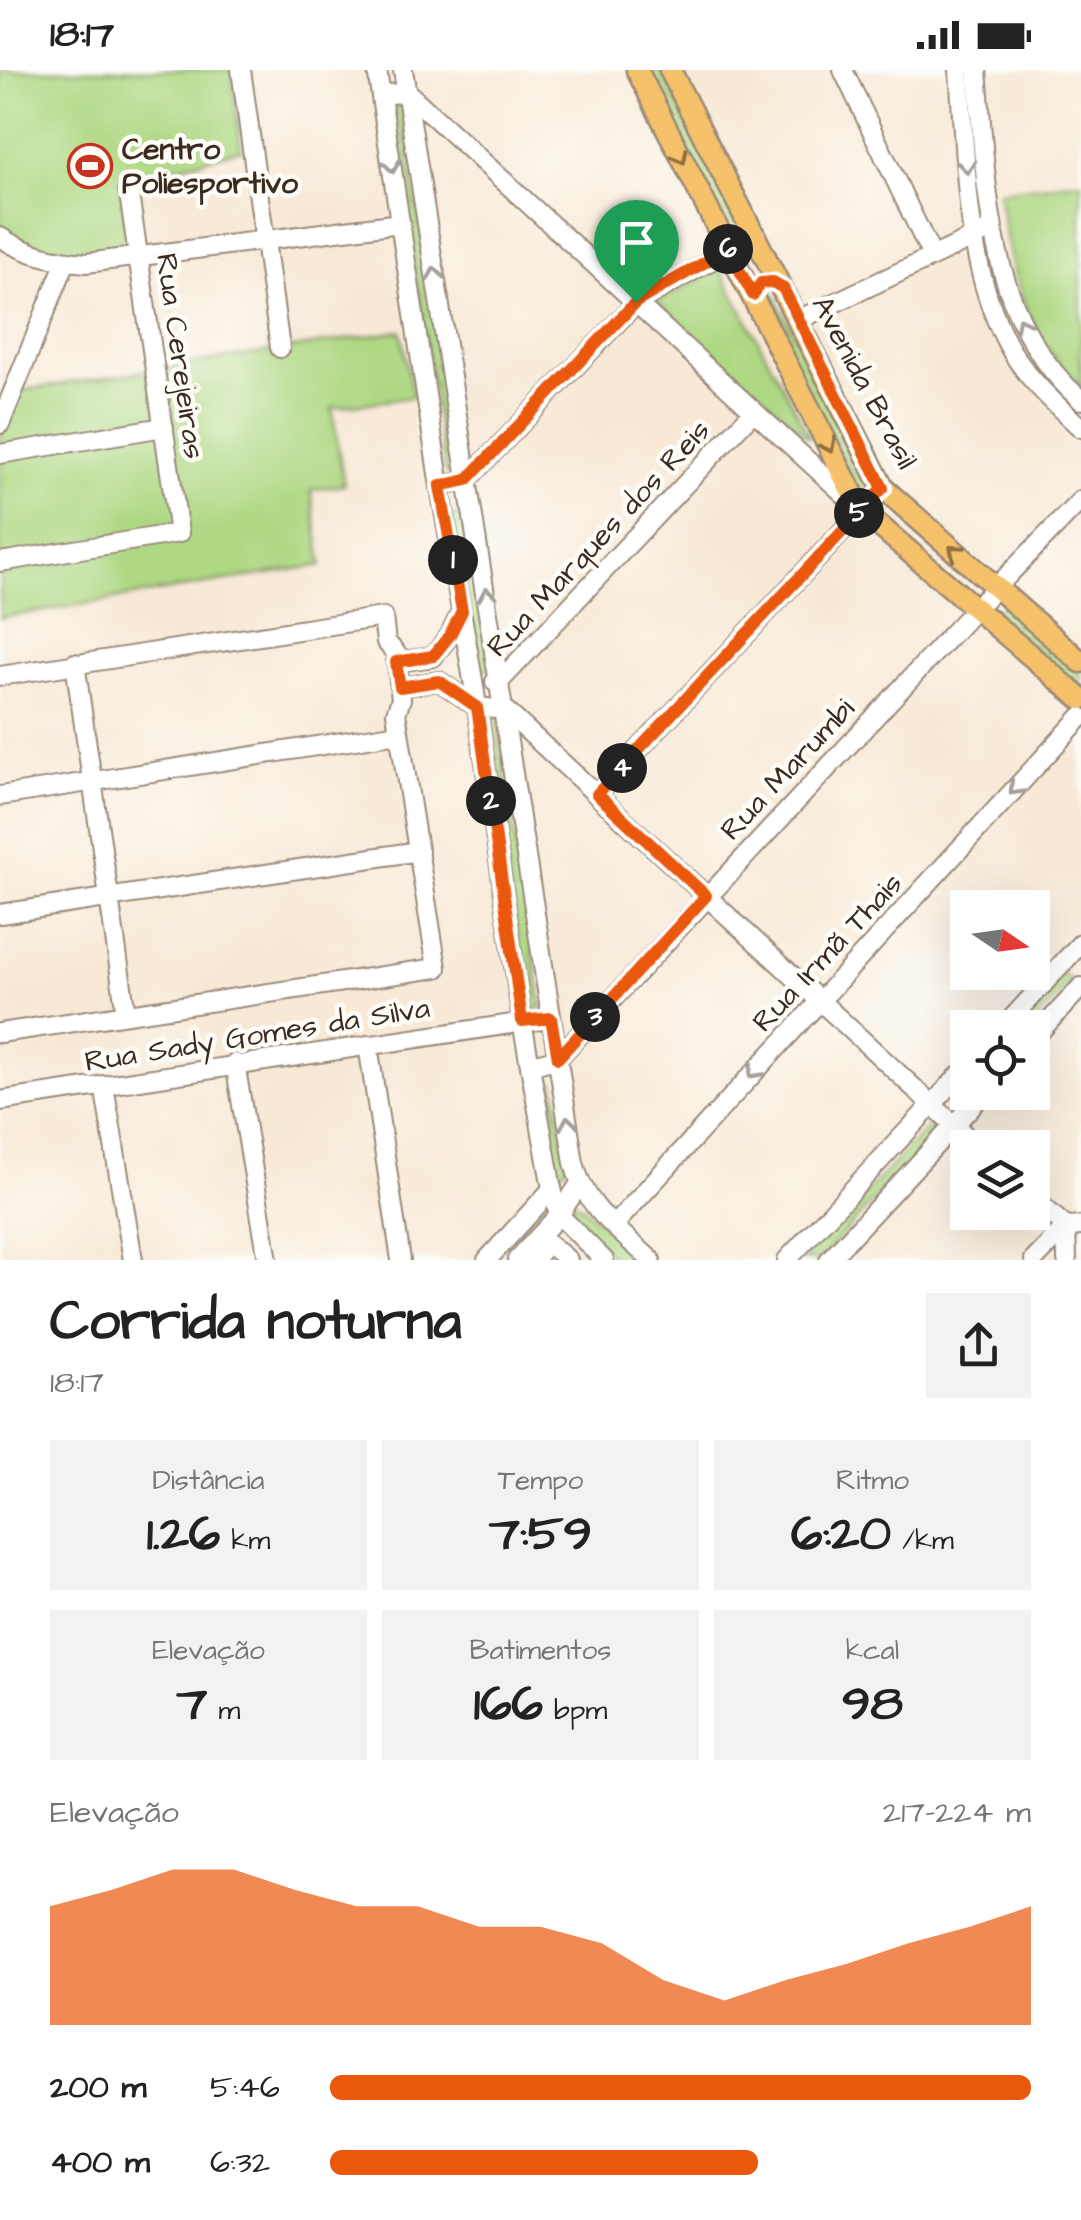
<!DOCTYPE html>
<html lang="pt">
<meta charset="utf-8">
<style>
:root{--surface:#fff;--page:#f2f2f2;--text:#222;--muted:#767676;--accent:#ea580c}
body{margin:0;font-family:"Architects Daughter",sans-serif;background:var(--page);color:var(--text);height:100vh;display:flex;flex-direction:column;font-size:38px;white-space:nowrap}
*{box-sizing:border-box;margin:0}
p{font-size:32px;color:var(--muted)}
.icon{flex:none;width:55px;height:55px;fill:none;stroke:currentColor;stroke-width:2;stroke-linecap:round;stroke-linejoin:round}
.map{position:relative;height:1190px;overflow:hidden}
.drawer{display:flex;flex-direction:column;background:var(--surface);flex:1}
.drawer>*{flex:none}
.needle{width:65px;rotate:103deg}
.fabs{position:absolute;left:950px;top:820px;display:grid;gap:20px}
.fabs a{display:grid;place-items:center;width:100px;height:100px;border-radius:0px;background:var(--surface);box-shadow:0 10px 40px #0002;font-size:50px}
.pin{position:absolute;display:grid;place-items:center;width:85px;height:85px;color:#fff;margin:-102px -42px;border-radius:50% 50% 50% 0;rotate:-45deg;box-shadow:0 0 10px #0007}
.pin .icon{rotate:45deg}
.km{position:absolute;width:50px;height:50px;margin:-25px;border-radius:50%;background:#222;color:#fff;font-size:28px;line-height:50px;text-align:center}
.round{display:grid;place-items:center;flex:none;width:105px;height:105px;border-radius:0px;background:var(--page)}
.head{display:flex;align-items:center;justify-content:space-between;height:170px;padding:0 50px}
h1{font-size:55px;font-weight:800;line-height:75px}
.figures{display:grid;grid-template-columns:repeat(3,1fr);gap:15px;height:170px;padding:10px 50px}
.figures div{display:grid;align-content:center;border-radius:0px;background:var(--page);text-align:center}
.figures b{font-size:50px;font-weight:800}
.figures small{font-size:28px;font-weight:400}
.figures p{font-size:28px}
.chart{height:280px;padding:20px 50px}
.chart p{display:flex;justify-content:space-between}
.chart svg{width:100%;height:180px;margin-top:10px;fill:var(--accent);opacity:.7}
ul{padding:0 50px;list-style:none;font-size:32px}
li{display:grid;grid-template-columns:160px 120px 1fr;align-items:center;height:75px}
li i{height:25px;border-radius:12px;background:var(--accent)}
.status{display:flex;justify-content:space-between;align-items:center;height:70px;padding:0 50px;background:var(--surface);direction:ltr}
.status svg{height:28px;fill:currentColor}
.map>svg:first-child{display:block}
.grass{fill:url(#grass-dots);stroke:#748150;stroke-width:2.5}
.green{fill:#aed883;stroke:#748150;stroke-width:2.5}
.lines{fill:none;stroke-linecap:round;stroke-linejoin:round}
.minor-casing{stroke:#9a8a7a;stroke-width:22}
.major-casing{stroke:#9a8a7a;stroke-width:25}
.minor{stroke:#fff;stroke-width:18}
.major{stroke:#f5c16b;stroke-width:20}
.oneway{stroke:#8f6e41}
.oneway2{stroke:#a79f9a}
.route-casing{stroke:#fff;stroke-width:20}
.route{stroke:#ea580c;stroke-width:12}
.labels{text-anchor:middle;stroke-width:9;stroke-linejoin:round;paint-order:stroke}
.poi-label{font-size:30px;font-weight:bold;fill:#3b2a1e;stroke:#fdfcf7;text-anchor:start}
.street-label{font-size:30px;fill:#3b2a1e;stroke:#fdfcf7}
</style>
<div class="status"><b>18:17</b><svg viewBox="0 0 49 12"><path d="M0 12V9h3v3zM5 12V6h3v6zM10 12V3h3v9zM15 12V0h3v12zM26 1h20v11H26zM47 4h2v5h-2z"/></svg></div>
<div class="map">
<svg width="1081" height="1190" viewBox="0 0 1081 1190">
<defs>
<pattern id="grass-dots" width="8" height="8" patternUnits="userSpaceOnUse" patternTransform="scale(2.5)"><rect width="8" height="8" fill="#aed883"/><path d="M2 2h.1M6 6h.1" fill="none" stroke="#97ba71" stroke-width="1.8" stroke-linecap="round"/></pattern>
</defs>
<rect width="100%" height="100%" fill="#fdfcf7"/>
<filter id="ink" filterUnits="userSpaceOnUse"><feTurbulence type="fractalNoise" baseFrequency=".01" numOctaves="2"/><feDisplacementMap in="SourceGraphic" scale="20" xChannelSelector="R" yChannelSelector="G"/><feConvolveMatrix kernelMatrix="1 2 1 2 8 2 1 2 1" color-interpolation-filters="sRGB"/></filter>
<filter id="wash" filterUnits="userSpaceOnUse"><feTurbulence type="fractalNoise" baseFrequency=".0048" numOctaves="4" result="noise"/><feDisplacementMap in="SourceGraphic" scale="40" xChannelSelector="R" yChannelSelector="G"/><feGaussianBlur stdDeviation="2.25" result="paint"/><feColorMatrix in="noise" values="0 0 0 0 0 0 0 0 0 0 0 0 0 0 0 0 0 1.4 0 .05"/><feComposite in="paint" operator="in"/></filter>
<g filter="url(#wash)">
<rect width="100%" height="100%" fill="#f8e9d7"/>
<g class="grass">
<path d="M390,29L401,32L458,399L449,404L445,403Z"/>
<path d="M463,442L467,446L472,484L462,488L457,486L451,448Z"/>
<path d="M470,511L476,514L490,594L486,600L475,598L464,512Z"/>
<path d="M1003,533L1081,602V621L994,543Z"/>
</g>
<g class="green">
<path d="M0,0H232L241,79L121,113L131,183C78,187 47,185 0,158Z"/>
<path d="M647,0H660L740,157L738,160L729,162Z"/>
<path d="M1081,111V318C1020,257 1012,203 998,121Z"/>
<path d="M720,199L810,367L809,368L657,232Z"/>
<path d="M772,221L870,411L867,418H858L760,226Z"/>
<path d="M401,261L413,327L332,338L344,415L311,420L322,495L0,548V368L20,321Z"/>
<path d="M486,646L496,647L542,937L531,943L528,942Z"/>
<path d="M1063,903L1072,912L1030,957L1014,958Z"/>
<path d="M548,1011L554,1013L567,1097L559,1102L552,1098L541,1015Z"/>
<path d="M931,1054L936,1059L935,1064L819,1190H802Z"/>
<path d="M575,1132L581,1135L641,1190H616L570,1148L569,1137Z"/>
</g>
</g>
<g filter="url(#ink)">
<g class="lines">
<defs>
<g id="minor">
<path d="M241,0L280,278"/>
<path d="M377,0L440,417L474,616L522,951L552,1119L559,1145L604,1190"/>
<path d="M403,0L574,1093C585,1138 618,1159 651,1190"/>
<path d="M843,0L932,186"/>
<path d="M959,0C966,90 964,189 1006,271C1023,305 1053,332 1081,358"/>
<path d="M977,0C987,116 985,247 1081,330"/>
<path d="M381,25L407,22L857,436"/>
<path d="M0,167C27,185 55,190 86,193L400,153"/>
<path d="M798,250L983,163"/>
<path d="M0,354L66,191"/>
<path d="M0,384L164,357"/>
<path d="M440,417L467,410L636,233L756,165"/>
<path d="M0,492L179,463L128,117"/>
<path d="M396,592L433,587L450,565L461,542"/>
<path d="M75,593L126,944"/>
<path d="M0,606L383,547L386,572L396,583L401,629L396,643L437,898L0,963"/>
<path d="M495,612L500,611L753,342"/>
<path d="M400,617L439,611L477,637L505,640L979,1078"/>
<path d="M597,724L883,418"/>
<path d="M0,726L399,663"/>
<path d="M0,844L419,781"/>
<path d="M1003,958L1081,873"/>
<path d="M1032,970L1081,917"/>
<path d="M368,975L401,1190"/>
<path d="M235,993L268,1190"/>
<path d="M530,996L558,988L977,537L1081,430"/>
<path d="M104,1015L133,1190"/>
<path d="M0,1031L551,948"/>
<path d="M1032,1127L1066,1157L1081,1156"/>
<path d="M614,1155L1081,647"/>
<path d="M1066,1157L1067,1190"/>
<path d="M487,1190L552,1119"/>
<path d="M517,1190L559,1145L579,1115"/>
<path d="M533,1190L548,1173L568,1190"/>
<path d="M787,1190L968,996"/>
<path d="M829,1190L985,1022"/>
<path d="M1034,1190L1066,1157"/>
</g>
<g id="major">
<path d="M637,0L861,440L1081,629"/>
<path d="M670,0L883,418L1081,592"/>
</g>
</defs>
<use href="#minor" class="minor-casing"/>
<use href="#major" class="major-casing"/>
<use href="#minor" class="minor"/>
<use href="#major" class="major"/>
</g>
<defs><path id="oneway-chevron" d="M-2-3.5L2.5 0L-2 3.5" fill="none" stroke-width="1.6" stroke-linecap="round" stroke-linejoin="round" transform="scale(2.5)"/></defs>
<g class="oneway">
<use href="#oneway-chevron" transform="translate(681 87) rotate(63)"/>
<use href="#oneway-chevron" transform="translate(829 376) rotate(63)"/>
<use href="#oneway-chevron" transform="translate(955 481) rotate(-139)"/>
</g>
<g class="oneway2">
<use href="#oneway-chevron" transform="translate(392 96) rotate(81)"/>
<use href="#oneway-chevron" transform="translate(967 97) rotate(85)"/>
<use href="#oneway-chevron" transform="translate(435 204) rotate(-99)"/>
<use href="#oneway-chevron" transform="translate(1022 254) rotate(-117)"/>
<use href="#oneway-chevron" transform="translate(487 524) rotate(-99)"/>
<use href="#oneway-chevron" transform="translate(1015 719) rotate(133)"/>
<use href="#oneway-chevron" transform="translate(754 1002) rotate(133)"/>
<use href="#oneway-chevron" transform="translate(568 1053) rotate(-99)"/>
</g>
</g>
<g class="lines" filter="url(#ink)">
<defs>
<path id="route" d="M728,179L753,225L761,213L773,212L783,218L883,418L597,724L706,826L558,988L551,948L522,951L477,637L439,611L400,617L396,592L433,586L450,565L462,541L440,416L467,410L636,232Z"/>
</defs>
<use href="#route" class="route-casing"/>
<use href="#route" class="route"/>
</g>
<defs>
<symbol id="stadium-ring" viewBox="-11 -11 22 22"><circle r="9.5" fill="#fdfcf7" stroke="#c8321e" stroke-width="1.5"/><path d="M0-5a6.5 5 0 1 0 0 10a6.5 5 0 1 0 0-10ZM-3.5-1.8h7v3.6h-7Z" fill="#c8321e"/></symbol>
</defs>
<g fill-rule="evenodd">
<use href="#stadium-ring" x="65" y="71" width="50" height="50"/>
</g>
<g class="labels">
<g class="poi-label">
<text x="122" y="89">Centro<tspan x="122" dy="34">Poliesportivo</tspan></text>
</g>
<g class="street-label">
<text transform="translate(181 286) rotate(82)" y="10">Rua Cerejeiras</text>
<text transform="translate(865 312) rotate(62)" y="10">Avenida Brasil</text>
<text transform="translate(598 468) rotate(-47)" y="10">Rua Marques dos Reis</text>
<text transform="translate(787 699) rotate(-47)" y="10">Rua Marumbi</text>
<text transform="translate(827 882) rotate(-47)" y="10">Rua Irmã Thais</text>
<text transform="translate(257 964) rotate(-9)" y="10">Rua Sady Gomes da Silva</text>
</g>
</g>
</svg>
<div class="fabs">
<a><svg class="needle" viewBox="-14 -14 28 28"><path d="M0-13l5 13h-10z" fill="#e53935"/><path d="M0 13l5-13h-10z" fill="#767676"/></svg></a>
<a><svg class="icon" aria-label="locate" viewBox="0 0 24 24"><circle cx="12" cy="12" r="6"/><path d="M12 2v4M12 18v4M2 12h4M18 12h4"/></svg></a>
<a><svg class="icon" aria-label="layers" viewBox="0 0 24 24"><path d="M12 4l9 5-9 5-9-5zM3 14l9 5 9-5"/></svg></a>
</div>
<div class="pin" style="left:636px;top:232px;background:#1e9e55"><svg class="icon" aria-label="arrive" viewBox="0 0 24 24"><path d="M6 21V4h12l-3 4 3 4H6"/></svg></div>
<b class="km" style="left:453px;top:490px">1</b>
<b class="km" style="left:491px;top:731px">2</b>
<b class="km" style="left:595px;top:947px">3</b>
<b class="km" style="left:622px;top:698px">4</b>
<b class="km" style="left:859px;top:443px">5</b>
<b class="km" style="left:728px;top:179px">6</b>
</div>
<section class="drawer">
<div class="head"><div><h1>Corrida noturna</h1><p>18:17</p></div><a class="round"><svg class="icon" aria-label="share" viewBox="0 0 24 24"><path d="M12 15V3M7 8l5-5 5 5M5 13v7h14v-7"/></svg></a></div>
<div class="figures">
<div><p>Distância</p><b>1.26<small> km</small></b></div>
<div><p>Tempo</p><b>7:59</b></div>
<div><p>Ritmo</p><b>6:20<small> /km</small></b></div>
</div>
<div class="figures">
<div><p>Elevação</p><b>7<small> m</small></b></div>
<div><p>Batimentos</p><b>166<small> bpm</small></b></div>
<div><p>kcal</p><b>98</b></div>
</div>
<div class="chart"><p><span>Elevação</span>217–224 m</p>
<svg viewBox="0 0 160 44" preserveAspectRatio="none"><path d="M0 44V15L10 11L20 6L30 6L40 11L50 15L60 15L70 20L80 20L90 24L100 33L110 38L120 33L130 29L140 24L150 20L160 15V44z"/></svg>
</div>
<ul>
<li><b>200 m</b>5:46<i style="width:100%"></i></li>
<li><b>400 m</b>6:32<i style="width:61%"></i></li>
</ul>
</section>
